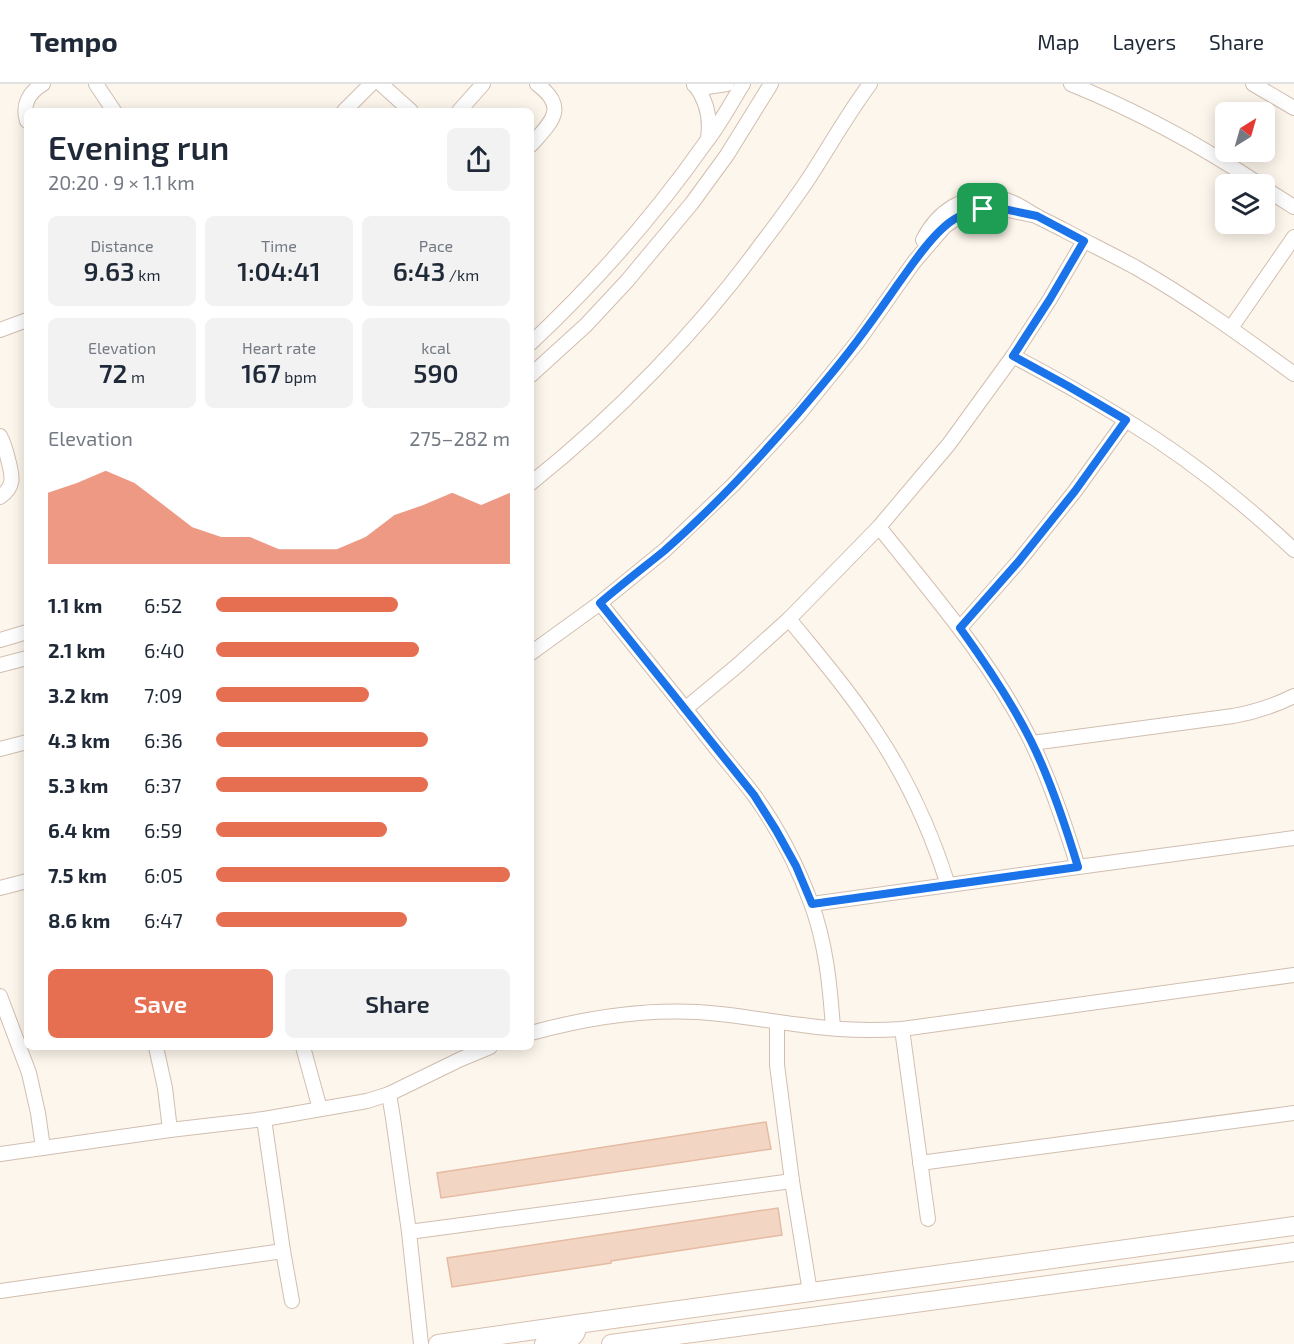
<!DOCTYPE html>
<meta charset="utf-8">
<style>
:root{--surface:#fff;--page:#f2f2f3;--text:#1f2937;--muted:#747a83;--line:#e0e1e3;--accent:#e76f51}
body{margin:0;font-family:"Exo 2",sans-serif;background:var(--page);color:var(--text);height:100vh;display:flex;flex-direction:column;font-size:22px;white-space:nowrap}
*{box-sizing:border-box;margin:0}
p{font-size:20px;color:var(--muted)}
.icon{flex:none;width:33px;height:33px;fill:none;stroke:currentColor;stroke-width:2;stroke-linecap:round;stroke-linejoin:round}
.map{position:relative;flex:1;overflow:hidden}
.drawer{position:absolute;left:24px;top:24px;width:510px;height:942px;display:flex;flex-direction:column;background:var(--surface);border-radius:9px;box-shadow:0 3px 15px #0003}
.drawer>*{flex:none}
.needle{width:39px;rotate:37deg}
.fabs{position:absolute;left:1215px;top:18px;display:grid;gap:12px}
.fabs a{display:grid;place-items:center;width:60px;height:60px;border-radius:9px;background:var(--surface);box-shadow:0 3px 15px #0003;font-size:30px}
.pin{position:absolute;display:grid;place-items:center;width:51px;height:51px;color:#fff;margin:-26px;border-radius:12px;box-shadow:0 3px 9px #0006}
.round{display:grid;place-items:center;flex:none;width:63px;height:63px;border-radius:9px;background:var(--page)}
.overview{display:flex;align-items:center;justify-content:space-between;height:102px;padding:0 24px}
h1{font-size:33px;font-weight:600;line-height:45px}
.figures{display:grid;grid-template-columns:repeat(3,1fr);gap:9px;height:102px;padding:6px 24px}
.figures div{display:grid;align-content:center;border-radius:9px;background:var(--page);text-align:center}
.figures b{font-size:26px;font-weight:600}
.figures small{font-size:16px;font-weight:400}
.figures p{font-size:16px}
.chart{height:168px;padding:12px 24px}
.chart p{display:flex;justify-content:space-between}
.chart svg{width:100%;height:108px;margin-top:6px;fill:var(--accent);opacity:.7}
.button{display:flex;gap:12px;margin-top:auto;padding:12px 24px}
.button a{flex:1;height:69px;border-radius:9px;background:var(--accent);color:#fff;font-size:24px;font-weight:600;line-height:69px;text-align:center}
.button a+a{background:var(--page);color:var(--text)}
ul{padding:0 24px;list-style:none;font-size:20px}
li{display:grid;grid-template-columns:96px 72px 1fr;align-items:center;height:45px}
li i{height:15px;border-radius:8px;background:var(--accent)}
header{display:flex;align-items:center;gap:36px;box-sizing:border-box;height:84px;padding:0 30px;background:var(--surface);border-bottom:2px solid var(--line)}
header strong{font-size:28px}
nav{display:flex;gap:33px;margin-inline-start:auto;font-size:21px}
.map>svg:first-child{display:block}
.building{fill:#f3d5c3;stroke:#e6bba3;stroke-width:1.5}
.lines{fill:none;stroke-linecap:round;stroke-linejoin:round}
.street-casing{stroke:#d1beb0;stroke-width:16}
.secondary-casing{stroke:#d6c0b0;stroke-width:20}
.street{stroke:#fff;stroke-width:14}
.secondary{stroke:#fff;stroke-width:18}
.route-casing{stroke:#fff;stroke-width:12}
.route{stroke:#1a73e8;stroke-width:8}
</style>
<header>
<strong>Tempo</strong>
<nav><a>Map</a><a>Layers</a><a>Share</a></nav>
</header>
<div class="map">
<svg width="1294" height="1260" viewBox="0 0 1294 1260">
<rect width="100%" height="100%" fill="#fdf6ec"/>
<g class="building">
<path d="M766,1038L771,1065L441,1114L437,1089Z"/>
<path d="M778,1124L782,1151L611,1177V1179L452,1203L447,1174Z"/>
</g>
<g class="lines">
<defs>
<g id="street">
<path d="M96,0L114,27"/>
<path d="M381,0L411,27"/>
<path d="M694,0C707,16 711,33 708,54"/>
<path d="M1071,0C1137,27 1200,61 1259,100"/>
<path d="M1253,0L1294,24"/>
<path d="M694,1L707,3L727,0"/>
<path d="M344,27L371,0"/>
<path d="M459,27L483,0"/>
<path d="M27,37C22,21 29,8 43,0"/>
<path d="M531,61C551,38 569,24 537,0"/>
<path d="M1264,104L1294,123"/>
<path d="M923,156C937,128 964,109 997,114C1013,116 1024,125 1038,133C1046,137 1054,141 1062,145C1086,158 1111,170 1135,183C1191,215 1242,252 1294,290"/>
<path d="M1231,244L1294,153"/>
<path d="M0,246L27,236"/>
<path d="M531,259C597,197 654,132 706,58C720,40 731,19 743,0"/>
<path d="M1013,272C1051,292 1088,313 1124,335C1185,372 1242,417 1294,466"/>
<path d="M531,291L586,241L627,197L692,119L727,71L771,0"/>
<path d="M0,352C4,359 6,367 8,375C12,391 16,402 0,413"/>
<path d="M531,399C615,332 699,246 762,159C777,140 791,120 805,100C827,67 846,32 870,0"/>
<path d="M879,443C934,512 993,579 1032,659C1051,699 1065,741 1078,783"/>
<path d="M600,519C635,563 671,606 705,650C721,671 738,690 754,711C778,744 797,781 811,819C826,859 830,902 833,944"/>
<path d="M789,535C819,572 850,608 876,648C908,696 931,747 948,801"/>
<path d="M960,544L1019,477L1075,407L1126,336"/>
<path d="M0,556L27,548"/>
<path d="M531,569L600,519L665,466L734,400L799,330L859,256L914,178L945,142L963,130L983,125H1004L1037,132"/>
<path d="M0,581L27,574"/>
<path d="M685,625L738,581L789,535L879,443L949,360L1013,272L1050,215L1084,157"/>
<path d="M1032,659L1233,632C1255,628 1274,622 1294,612"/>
<path d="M0,665L27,658"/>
<path d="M0,804L27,797"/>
<path d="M812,820L1078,783L1294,754"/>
<path d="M0,912L29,989L38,1029L43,1064"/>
<path d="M777,938V981L792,1097L810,1208"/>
<path d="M902,945L928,1135"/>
<path d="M531,949C585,934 642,925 698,928C733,930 767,937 802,941C835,946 868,947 902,945L1294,891"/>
<path d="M156,963L165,1004L170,1046"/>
<path d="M303,963L320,1025"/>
<path d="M389,1010L393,1034L409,1148L421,1260"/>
<path d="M264,1035L283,1167L292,1217"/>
<path d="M0,1070L170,1046L264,1035L367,1017L389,1010L461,975L490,963"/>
<path d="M920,1079L1294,1029"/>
<path d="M409,1148L792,1097"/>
<path d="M0,1207L283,1167"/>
</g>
<g id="secondary">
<path d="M438,1260L577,1240L1294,1142"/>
<path d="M544,1260C558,1256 578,1260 577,1240"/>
<path d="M611,1260L1294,1168"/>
</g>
</defs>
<use href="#street" class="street-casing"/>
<use href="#secondary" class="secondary-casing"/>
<use href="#street" class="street"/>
<use href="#secondary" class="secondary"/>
</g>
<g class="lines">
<defs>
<path id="route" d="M994,124L1004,125L1037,132L1084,157L1050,215L1013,272L1068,302L1126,336L1075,407L1019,477L960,544C986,580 1011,617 1031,657C1051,697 1065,740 1078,783L812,820L796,782L776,746L754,711L600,519C621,501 643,484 664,467C727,412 783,349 836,284C858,257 878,229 898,200C912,181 926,159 944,143C958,130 975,125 994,124Z"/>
</defs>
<use href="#route" class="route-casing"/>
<use href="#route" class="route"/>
</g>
</svg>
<div class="fabs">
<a><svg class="needle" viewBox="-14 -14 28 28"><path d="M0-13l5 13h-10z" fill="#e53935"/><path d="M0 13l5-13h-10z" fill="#747a83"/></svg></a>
<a><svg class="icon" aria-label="layers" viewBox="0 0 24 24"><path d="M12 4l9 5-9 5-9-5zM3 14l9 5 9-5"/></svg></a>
</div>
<div class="pin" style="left:983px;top:125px;background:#1e9e55"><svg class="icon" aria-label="arrive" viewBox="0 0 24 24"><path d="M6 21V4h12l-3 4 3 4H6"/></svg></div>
<section class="drawer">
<div class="overview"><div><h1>Evening run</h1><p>20:20 · 9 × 1.1 km</p></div><a class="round"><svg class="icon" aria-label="share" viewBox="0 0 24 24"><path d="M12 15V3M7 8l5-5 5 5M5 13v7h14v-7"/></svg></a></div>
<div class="figures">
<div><p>Distance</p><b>9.63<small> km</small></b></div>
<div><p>Time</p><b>1:04:41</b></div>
<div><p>Pace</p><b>6:43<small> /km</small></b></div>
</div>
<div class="figures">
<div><p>Elevation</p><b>72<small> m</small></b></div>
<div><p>Heart rate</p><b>167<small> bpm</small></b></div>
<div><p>kcal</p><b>590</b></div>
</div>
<div class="chart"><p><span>Elevation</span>275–282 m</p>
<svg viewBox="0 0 160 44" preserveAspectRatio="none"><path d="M0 44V15L10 11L20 6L30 11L40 20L50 29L60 33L70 33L80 38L90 38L100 38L110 33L120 24L130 20L140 15L150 20L160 15V44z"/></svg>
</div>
<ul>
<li><b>1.1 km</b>6:52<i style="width:62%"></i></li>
<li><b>2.1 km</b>6:40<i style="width:69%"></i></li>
<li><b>3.2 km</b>7:09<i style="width:52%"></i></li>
<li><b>4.3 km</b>6:36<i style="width:72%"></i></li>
<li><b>5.3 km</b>6:37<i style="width:72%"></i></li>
<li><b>6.4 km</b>6:59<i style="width:58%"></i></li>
<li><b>7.5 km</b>6:05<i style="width:100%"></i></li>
<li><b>8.6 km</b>6:47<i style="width:65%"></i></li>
</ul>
<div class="button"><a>Save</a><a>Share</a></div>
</section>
</div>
